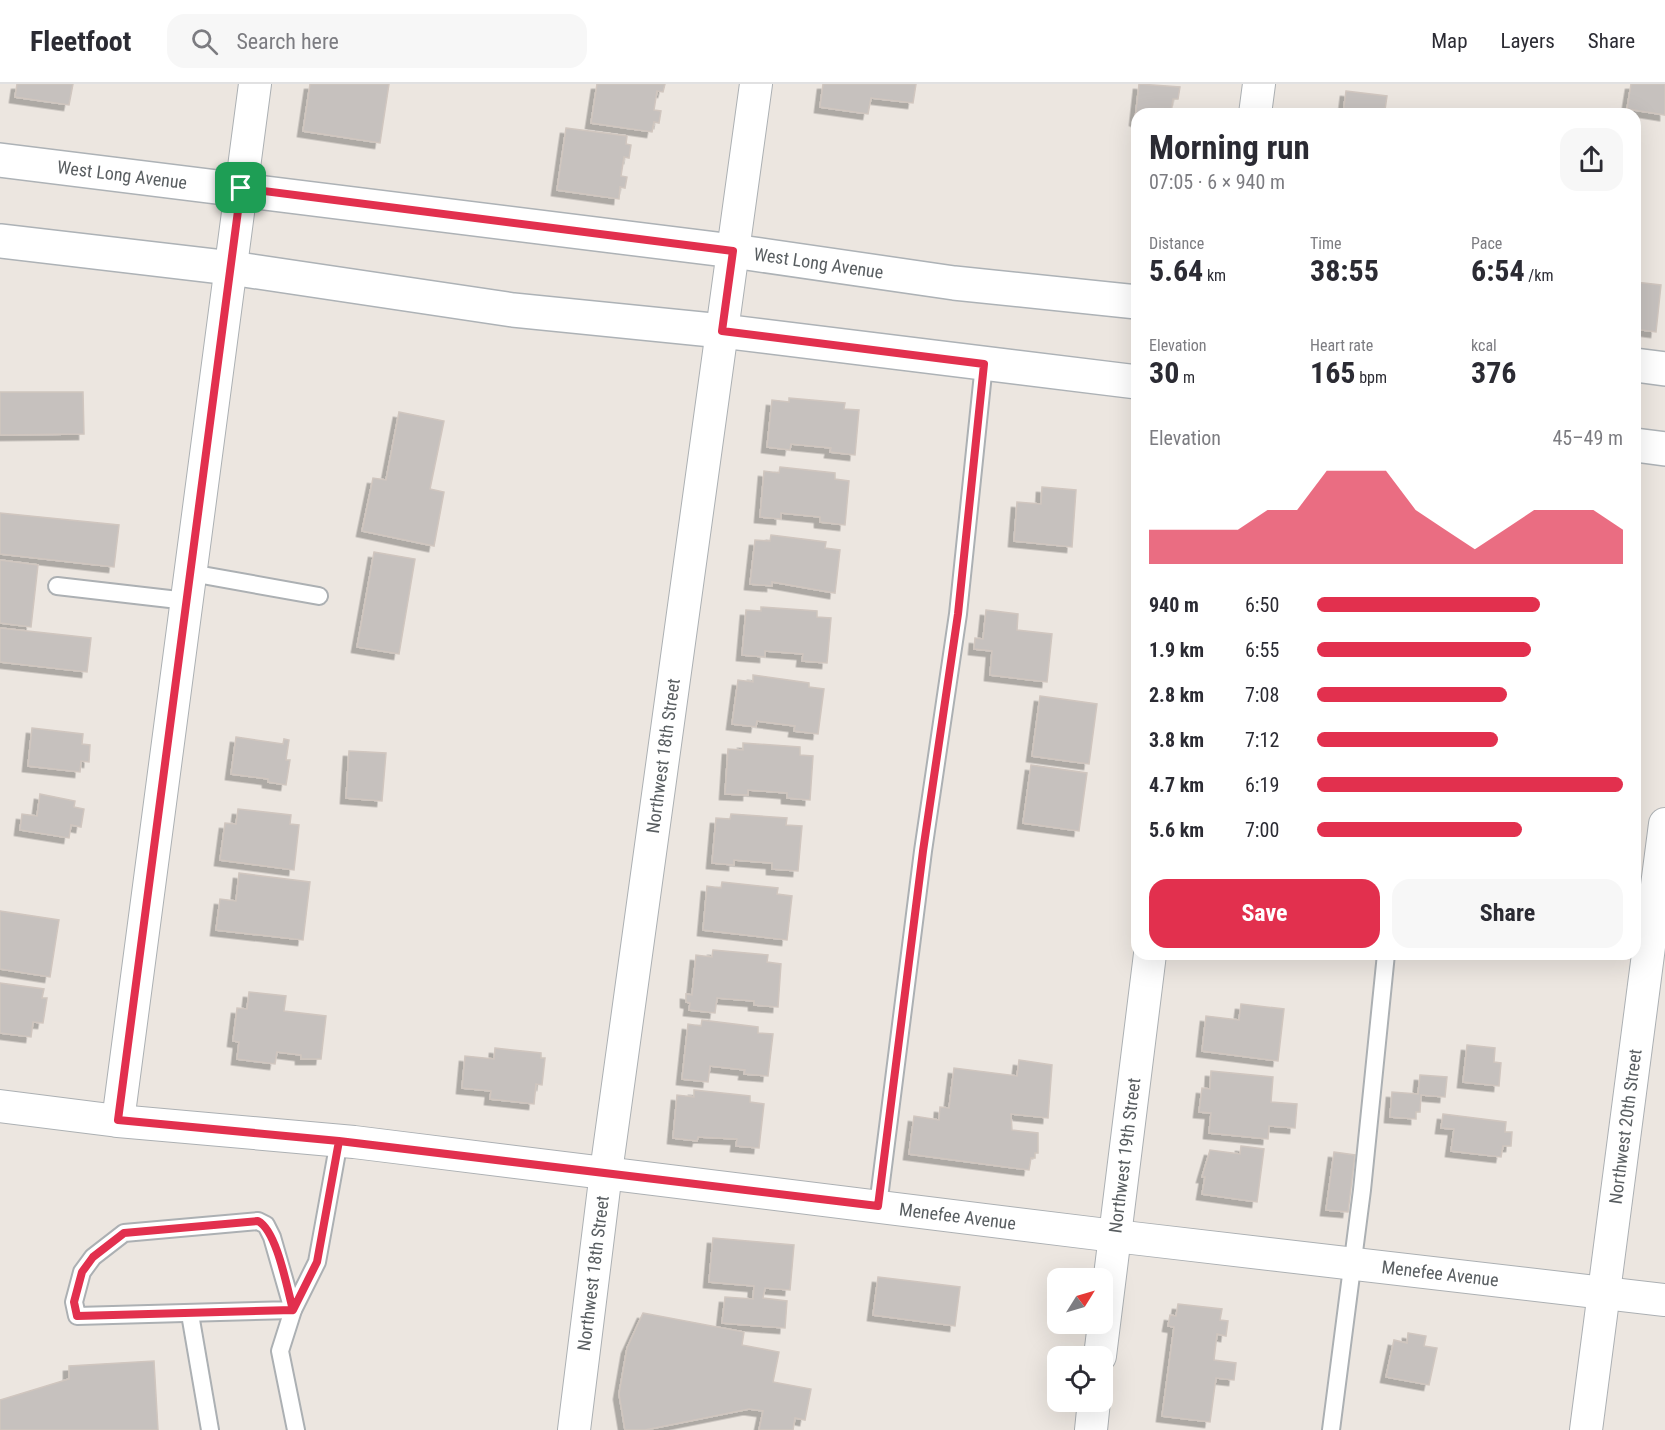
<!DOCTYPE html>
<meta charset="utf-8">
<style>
:root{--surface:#fff;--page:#f7f7f7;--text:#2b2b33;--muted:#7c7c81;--line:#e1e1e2;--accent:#e2304e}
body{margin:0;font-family:"Roboto Condensed",sans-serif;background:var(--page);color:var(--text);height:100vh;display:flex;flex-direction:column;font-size:22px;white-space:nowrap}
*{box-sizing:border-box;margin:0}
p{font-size:20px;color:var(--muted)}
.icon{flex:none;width:33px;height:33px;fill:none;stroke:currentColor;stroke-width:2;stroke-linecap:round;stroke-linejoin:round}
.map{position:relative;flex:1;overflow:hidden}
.details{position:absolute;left:1131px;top:24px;width:510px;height:852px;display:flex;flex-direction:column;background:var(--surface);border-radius:18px;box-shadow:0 6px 24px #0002}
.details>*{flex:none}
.needle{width:39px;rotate:53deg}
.controls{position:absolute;left:1047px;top:1184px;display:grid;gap:12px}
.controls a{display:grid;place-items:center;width:66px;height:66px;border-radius:12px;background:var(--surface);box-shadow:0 6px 24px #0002;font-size:30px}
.pin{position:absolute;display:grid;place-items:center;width:51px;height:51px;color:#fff;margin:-26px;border-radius:12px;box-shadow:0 3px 9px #0006}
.round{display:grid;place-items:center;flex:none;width:63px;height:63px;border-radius:18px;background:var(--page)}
.headline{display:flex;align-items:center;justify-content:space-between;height:102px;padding:0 18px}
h1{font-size:33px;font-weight:700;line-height:45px}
.stats{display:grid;grid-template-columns:repeat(3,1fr);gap:9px;height:102px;padding:6px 18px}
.stats div{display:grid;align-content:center}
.stats b{font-size:30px;font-weight:700}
.stats small{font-size:16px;font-weight:400}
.stats p{font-size:16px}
.chart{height:168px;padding:12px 18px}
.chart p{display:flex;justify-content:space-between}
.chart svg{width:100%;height:108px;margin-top:6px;fill:var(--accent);opacity:.7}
.button{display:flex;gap:12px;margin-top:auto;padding:12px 18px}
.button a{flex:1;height:69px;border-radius:18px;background:var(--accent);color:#fff;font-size:24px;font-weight:700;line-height:69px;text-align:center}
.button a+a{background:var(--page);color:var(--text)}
ul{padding:0 18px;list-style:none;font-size:20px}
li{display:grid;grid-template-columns:96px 72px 1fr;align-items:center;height:45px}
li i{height:15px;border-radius:8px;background:var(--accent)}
header{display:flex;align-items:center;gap:36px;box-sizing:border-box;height:84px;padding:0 30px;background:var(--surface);border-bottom:2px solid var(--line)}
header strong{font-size:28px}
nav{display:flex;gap:33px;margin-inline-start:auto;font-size:21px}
.search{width:420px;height:54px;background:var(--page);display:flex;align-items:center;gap:15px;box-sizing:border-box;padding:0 21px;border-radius:18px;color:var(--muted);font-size:22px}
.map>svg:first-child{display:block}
.building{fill:#c6c1be;stroke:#d0c6bf;stroke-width:1.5;filter:url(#shadow)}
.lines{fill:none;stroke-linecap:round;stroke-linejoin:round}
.service-casing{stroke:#acb0b3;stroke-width:20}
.minor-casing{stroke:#acb0b3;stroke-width:34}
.secondary-casing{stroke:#adb2b6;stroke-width:36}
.service{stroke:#fff;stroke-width:16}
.minor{stroke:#fff;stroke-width:32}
.secondary{stroke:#fff;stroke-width:33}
.route-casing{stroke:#fff;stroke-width:12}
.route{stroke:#e2304e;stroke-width:8}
.labels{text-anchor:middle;stroke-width:4.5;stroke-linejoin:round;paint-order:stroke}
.street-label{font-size:18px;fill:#595e61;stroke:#fff}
</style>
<header>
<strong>Fleetfoot</strong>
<div class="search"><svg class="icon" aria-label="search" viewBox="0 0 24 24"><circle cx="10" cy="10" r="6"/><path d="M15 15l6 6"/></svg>Search here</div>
<nav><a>Map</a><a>Layers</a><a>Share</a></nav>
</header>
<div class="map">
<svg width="1665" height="1346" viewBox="0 0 1665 1346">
<defs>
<filter id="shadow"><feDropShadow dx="-5.5" dy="5.5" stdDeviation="0" flood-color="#0004"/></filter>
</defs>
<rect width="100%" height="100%" fill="#ece6e0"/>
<g class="building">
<path d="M17,0H73L69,21L15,13Z"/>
<path d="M310,0H389L380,59L303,47Z"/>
<path d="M597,0H665L663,8L657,7L654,26L661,27L659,39L654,38L652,48L591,39Z"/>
<path d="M823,0H916L913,19L871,14L868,30L820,23Z"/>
<path d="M1139,0L1180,3L1178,15H1173L1171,30H1137V37L1135,36Z"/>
<path d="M1631,0H1665V31L1627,25Z"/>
<path d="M1346,7L1387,12L1385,26L1395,27V30H1343Z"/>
<path d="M566,44L627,52L626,60L631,61L629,74L624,73L621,92L627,93L625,104L620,103L619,115L557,106Z"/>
<path d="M1635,198L1661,201L1656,248L1635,245Z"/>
<path d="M0,308H83L84,350L0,351Z"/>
<path d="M789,314L845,319L844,325L859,326L855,371L830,368L831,364L791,360L790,366L767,363L772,316L789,318Z"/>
<path d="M399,328L444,337L430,405L444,408L434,462L362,447L373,394L386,396Z"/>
<path d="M780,383L835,389V395L849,397L845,441L820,438V433L781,429V435L760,433L764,387L779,389Z"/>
<path d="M1042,403L1076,406L1072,463L1014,457L1017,418L1041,420Z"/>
<path d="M0,429L119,441L114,483L0,470Z"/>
<path d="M771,451L826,458L825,464L840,466L835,509L772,498V502L750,500L755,456L770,457Z"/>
<path d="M374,468L415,475L399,570L357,563Z"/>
<path d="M0,476L38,481L31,543L0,539Z"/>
<path d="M761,523L817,527V533L831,534L827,579L802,577L803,570L765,567V573L742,571L746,526L761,527Z"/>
<path d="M986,526L1018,530L1017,546L1052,550L1047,598L990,591L992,567L974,565L975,554L983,555Z"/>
<path d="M0,544L91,554L87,588L0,578Z"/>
<path d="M753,591L809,599V603L824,605L818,650L794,647L795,642L757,637L756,643L732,640L738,596L753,598Z"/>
<path d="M1040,612L1097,620L1089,680L1032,672Z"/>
<path d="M32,644L83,650L82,660L90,661L89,678L81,677L80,688L28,682Z"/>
<path d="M236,653L283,660L284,655L289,656L286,676H290L286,701L268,698V695L231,690Z"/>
<path d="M743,659L800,663V671L813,672L810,716L787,714V709L748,706V711L725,710L728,665L743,666Z"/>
<path d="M349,667L386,669L382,717L346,714Z"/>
<path d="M1031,681L1087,689L1079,747L1023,739Z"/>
<path d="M40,710L75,717L74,723L84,725L81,743L71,741L69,754L20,746L22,730L37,732Z"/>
<path d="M238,725L291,731L290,740L299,741L294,786L220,776L225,739L236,740Z"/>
<path d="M731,730L787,734L786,741L802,742L798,787L772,785V779L734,776V781L712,779L716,734L730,735Z"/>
<path d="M239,789L310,798L303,856L216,846L220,815L236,817Z"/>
<path d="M722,798L778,804L777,810L792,812L787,856L703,846L707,802L721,804Z"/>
<path d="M0,827L59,836L50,893L0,885Z"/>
<path d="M713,866L768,871L767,878L781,880L778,923L754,921V917L717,914L715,929L689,926L690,919L686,918V910L692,911L696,871L712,873Z"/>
<path d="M0,899L44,905L42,914H47L43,939L33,938L31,953L0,949Z"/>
<path d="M249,908L286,912L284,927L326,932L321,975H301V971L277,968L275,980L237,975L239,958L233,957L237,924L247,925Z"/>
<path d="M1241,920L1284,925L1278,977L1202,967L1206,932L1239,936Z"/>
<path d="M702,936L758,943V949L773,950L768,992L744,990L745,986L710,982L708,998L682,995L688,940L701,942Z"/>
<path d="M1467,961L1495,964L1494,978L1501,979L1499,1002L1463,998Z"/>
<path d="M495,964L541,969V974H545L542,1001L536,1000L534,1020L490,1015L491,1007L462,1004L465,972L494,975Z"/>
<path d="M1019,976L1052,981L1048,1034L1011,1030L1012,1046L1038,1049V1069H1035V1074H1031L1029,1086L909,1070L914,1032L939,1036L940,1023L949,1024L954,984L1017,992Z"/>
<path d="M1211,987L1273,993L1271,1018L1297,1020L1295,1044L1269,1042L1268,1055L1209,1049L1211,1029L1199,1028L1202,1004L1210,1005Z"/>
<path d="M1420,991L1447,993L1445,1013L1421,1011L1420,1028H1416V1035L1390,1033L1392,1008L1418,1010Z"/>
<path d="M694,1006L750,1012V1018L764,1020L759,1064L736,1062L737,1055L698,1053L697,1057L673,1054L677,1011L694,1013Z"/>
<path d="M1443,1030L1506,1038L1505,1048H1512L1511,1062H1503L1501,1073L1451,1067L1454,1045L1441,1044Z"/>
<path d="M1241,1062L1264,1065L1257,1118L1202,1110L1205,1093H1202L1210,1066L1240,1070Z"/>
<path d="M1334,1068L1355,1071L1348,1128L1326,1126Z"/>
<path d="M713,1154L794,1161L790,1206L765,1204L763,1214L787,1217L785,1244L722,1239L725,1213L753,1215L754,1202L709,1198Z"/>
<path d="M878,1193L960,1203L955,1242L873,1231Z"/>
<path d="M1178,1220L1222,1225L1220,1236L1228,1237L1226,1252L1217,1250L1214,1276L1236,1279L1234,1296L1216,1294L1210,1338L1162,1332L1174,1243L1168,1242L1170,1231L1176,1232Z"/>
<path d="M643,1229L744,1248L742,1261L779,1268L773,1298L811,1305L805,1336L795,1334L793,1346H759L763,1327L749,1325L645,1346H625L619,1310L627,1264Z"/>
<path d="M1408,1249L1426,1252L1424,1262L1437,1264L1429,1301L1386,1293L1394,1256L1407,1259Z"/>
<path d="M154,1277L158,1346H0V1316L69,1295V1282Z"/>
</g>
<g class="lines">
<defs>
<g id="service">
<path d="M191,489L319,512"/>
<path d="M57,502L187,517"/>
<path d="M878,1122L923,767L958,530L984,280"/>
<path d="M258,1137L266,1141L272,1153L293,1226L77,1232L74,1218L82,1188L93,1173L124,1149Z"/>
<path d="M190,1230L210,1346"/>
<path d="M296,1346L280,1267L293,1226L317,1178L339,1057"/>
<path d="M1331,1346L1362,1106L1386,870"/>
</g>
<g id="minor">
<path d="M1255,30L1259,0"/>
<path id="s1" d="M0,1022L118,1037L354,1058L1115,1152L1665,1216"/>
<path d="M118,1037L255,0"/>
<path id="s2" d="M1100,1272L1150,870"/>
<path id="s3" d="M574,1346L606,1088L756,0"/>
<path d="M1091,1346L1094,1317"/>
<path id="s4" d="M1586,1346L1665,740"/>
</g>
<g id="secondary">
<path id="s5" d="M0,76L733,167L954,199L1137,218"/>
<path d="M0,157L231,184L513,226L722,247L1137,298"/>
<path d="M1635,281L1665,285"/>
<path d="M1635,361L1665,365"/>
</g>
</defs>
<use href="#service" class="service-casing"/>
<use href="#minor" class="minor-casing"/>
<use href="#secondary" class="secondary-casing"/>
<use href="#service" class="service"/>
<use href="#minor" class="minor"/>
<use href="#secondary" class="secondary"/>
</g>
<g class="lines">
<defs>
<path id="route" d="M241,104L118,1036L339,1057L317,1178L293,1226C287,1204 277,1147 258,1137L124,1149L93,1173L82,1188L74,1218L77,1232L293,1226L317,1178L339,1057L878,1122L923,767L958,530L984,280L722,247L733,167L241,104"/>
</defs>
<use href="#route" class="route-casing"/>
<use href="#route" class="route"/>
</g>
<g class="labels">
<g class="street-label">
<text dy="6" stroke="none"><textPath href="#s5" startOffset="123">West Long Avenue</textPath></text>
<text dy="6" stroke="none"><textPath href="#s5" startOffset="825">West Long Avenue</textPath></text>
<text dy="6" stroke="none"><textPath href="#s3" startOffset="680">Northwest 18th Street</textPath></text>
<text dy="6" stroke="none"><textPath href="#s4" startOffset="306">Northwest 20th Street</textPath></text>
<text dy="6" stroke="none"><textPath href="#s2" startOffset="202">Northwest 19th Street</textPath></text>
<text dy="6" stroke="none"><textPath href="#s1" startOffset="964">Menefee Avenue</textPath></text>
<text dy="6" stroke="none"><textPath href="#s1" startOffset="1450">Menefee Avenue</textPath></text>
<text dy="6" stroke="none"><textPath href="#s3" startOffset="158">Northwest 18th Street</textPath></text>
</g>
</g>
</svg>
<div class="controls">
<a><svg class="needle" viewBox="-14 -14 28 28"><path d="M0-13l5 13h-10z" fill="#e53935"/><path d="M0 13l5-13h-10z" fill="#7c7c81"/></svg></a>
<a><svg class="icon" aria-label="locate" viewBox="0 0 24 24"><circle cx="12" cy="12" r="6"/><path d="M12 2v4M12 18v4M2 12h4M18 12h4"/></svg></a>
</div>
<div class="pin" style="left:241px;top:104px;background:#1e9e55"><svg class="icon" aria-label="arrive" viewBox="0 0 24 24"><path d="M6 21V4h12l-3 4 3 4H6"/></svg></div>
<section class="details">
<div class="headline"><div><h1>Morning run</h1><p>07:05 · 6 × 940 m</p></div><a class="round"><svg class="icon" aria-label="share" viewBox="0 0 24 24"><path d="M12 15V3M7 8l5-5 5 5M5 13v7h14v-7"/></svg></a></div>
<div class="stats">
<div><p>Distance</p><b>5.64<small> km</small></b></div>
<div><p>Time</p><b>38:55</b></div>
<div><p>Pace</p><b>6:54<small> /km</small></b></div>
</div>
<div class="stats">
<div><p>Elevation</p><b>30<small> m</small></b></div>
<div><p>Heart rate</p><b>165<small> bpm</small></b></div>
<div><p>kcal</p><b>376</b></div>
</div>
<div class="chart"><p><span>Elevation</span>45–49 m</p>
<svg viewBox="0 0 160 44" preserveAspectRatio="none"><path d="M0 44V30L10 30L20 30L30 30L40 22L50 22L60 6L70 6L80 6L90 22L100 30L110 38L120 30L130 22L140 22L150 22L160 30V44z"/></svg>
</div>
<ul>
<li><b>940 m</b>6:50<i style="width:73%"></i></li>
<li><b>1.9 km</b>6:55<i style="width:70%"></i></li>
<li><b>2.8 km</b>7:08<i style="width:62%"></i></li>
<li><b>3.8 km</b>7:12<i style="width:59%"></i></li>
<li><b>4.7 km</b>6:19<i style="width:100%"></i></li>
<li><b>5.6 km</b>7:00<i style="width:67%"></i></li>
</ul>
<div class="button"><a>Save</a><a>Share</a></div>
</section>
</div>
